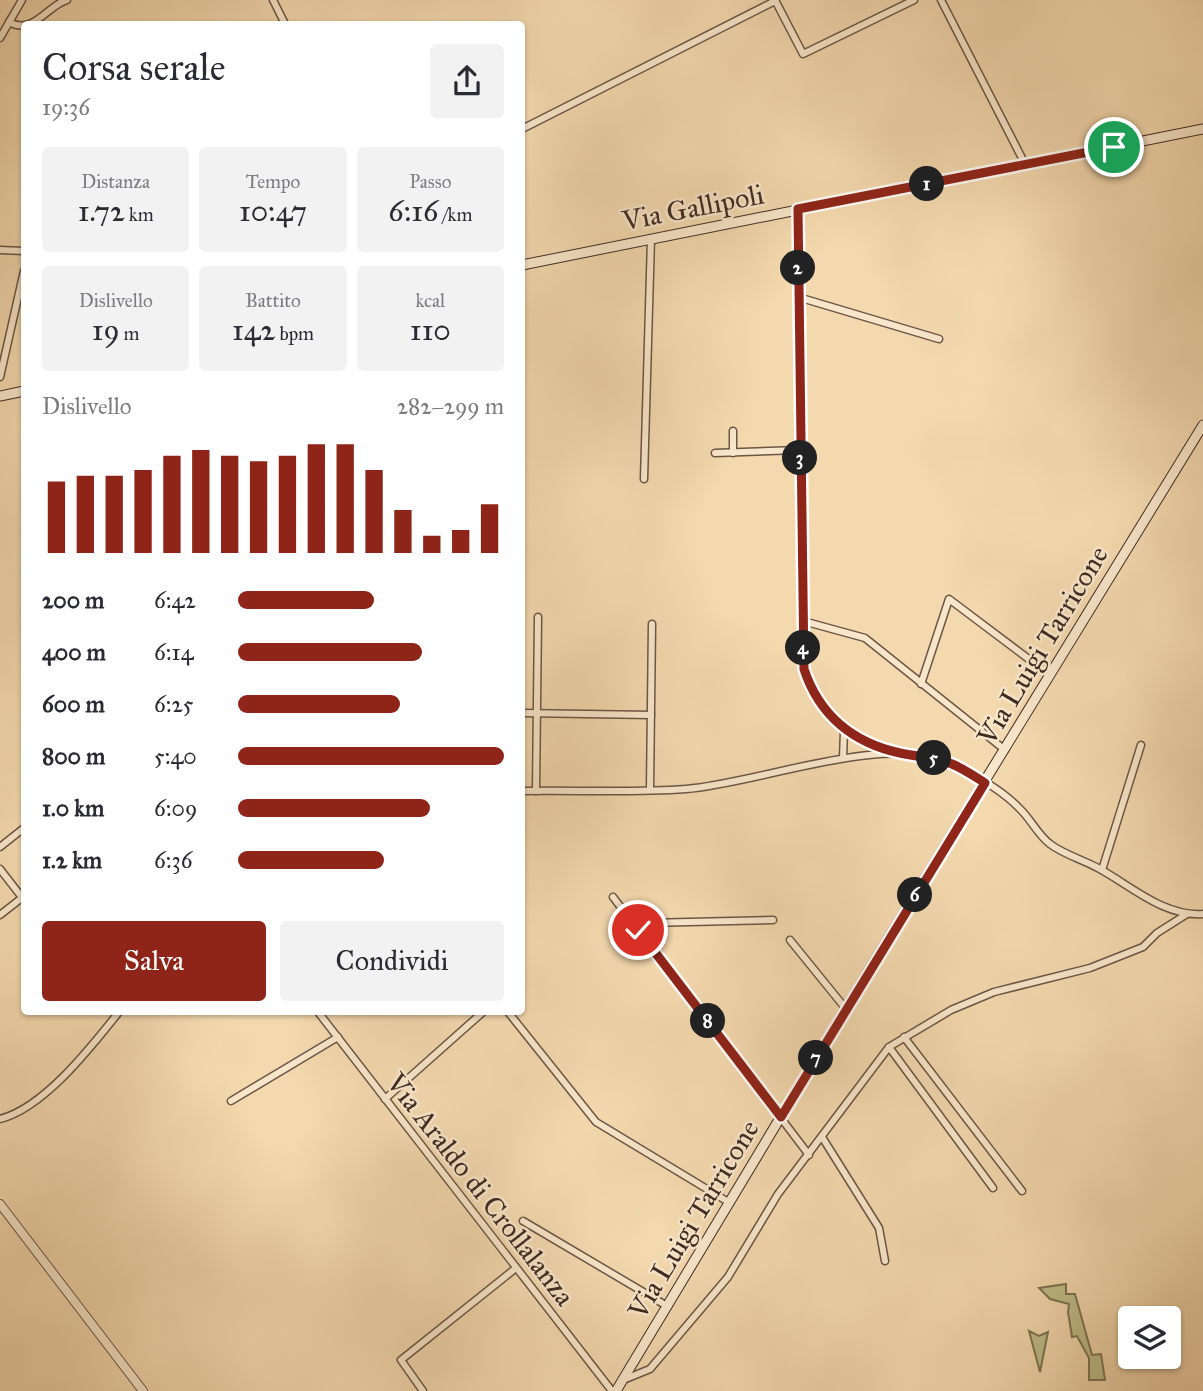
<!DOCTYPE html>
<html lang="it">
<meta charset="utf-8">
<style>
:root{--surface:#fff;--page:#f2f2f3;--text:#2b2b33;--muted:#7c7c81;--accent:#8f2418}
body{margin:0;font-family:"IM FELL Great Primer",serif;background:var(--page);color:var(--text);height:100vh;display:flex;flex-direction:column;font-size:26px;white-space:nowrap}
*{box-sizing:border-box;margin:0}
p{font-size:23px;color:var(--muted)}
.icon{flex:none;width:38px;height:38px;fill:none;stroke:currentColor;stroke-width:2;stroke-linecap:round;stroke-linejoin:round}
.map{position:relative;flex:1;overflow:hidden}
.drawer{position:absolute;left:21px;top:21px;width:504px;height:994px;display:flex;flex-direction:column;background:var(--surface);border-radius:7px;box-shadow:0 2px 5px #0004}
.drawer>*{flex:none}
.fabs{position:absolute;left:1118px;top:1306px;display:grid;gap:14px}
.fabs a{display:grid;place-items:center;width:63px;height:63px;border-radius:7px;background:var(--surface);box-shadow:0 2px 5px #0004;font-size:35px}
.pin{position:absolute;display:grid;place-items:center;width:60px;height:60px;color:#fff;margin:-30px;border:4px solid #fff;border-radius:50%;box-shadow:0 2px 7px #0007}
.km{position:absolute;width:35px;height:35px;margin:-18px;border-radius:50%;background:#222;color:#fff;font-size:19px;line-height:35px;text-align:center}
.round{display:grid;place-items:center;flex:none;width:74px;height:74px;border-radius:7px;background:var(--page)}
.overview{display:flex;align-items:center;justify-content:space-between;height:119px;padding:0 21px}
h1{font-size:38px;font-weight:600;line-height:52px}
.stats{display:grid;grid-template-columns:repeat(3,1fr);gap:10px;height:119px;padding:7px 21px}
.stats div{display:grid;align-content:center;border-radius:7px;background:var(--page);text-align:center}
.stats b{font-size:30px;font-weight:600}
.stats small{font-size:19px;font-weight:400}
.stats p{font-size:19px}
.chart{height:196px;padding:14px 21px}
.chart p{display:flex;justify-content:space-between}
.chart svg{width:100%;height:126px;margin-top:7px;stroke:var(--accent);stroke-width:6}
.cta{display:flex;gap:14px;margin-top:auto;padding:14px 21px}
.cta a{flex:1;height:80px;border-radius:7px;background:var(--accent);color:#fff;font-size:28px;font-weight:600;line-height:80px;text-align:center}
.cta a+a{background:var(--page);color:var(--text)}
ul{padding:0 21px;list-style:none;font-size:23px}
li{display:grid;grid-template-columns:112px 84px 1fr;align-items:center;height:52px}
li i{height:18px;border-radius:9px;background:var(--accent)}
.map>svg:first-child{display:block}
.green{fill:#bebe89;stroke:#7e7456;stroke-width:2}
.lines{fill:none;stroke-linecap:round;stroke-linejoin:round}
.minor-casing{stroke:#6c5646;stroke-width:9}
.tertiary-casing{stroke:#6c5646;stroke-width:10}
.secondary-casing{stroke:#3f2b24;stroke-width:11}
.minor{stroke:#f8e6ca;stroke-width:6}
.tertiary{stroke:#f8e6ca;stroke-width:8}
.secondary{stroke:#f8e6ca;stroke-width:9}
.route-casing{stroke:#fff;stroke-width:14}
.route{stroke:#8f2418;stroke-width:9}
.labels{text-anchor:middle;stroke-width:5;stroke-linejoin:round;paint-order:stroke}
.street-label{font-size:28px;fill:#3f2b24;stroke:#f8e6ca}
</style>
<div class="map">
<svg width="1203" height="1391" viewBox="0 0 1203 1391">
<rect width="100%" height="100%" fill="#f4d8ae"/>
<filter id="stains"><feTurbulence type="fractalNoise" baseFrequency=".00286" numOctaves="4"/><feColorMatrix values="0 0 0 0 .2 0 0 0 0 .09 0 0 0 0 .02 0 0 0 .5 -.17"/></filter>
<radialGradient id="worn" r=".72"><stop offset=".6" stop-color="#630" stop-opacity="0"/><stop offset="1" stop-color="#630" stop-opacity=".3"/></radialGradient>
<g class="green">
<path d="M1066,1284V1294H1075L1092,1355L1101,1354L1105,1380H1089V1358L1077,1336L1072,1337L1068,1312L1069,1304L1050,1299L1039,1288Z"/>
<path d="M1029,1331L1039,1336L1048,1332L1040,1372Z"/>
</g>
<g class="lines">
<defs>
<g id="minor">
<path d="M273,0L285,24"/>
<path d="M775,0L803,54L914,0"/>
<path d="M941,0L1025,164"/>
<path d="M9,22C33,36 49,4 67,0"/>
<path d="M0,38L22,0"/>
<path d="M522,129L775,1"/>
<path d="M798,209L804,669C819,714 850,740 895,752"/>
<path d="M0,250L24,251"/>
<path d="M798,297L939,339"/>
<path d="M0,377L24,271"/>
<path d="M715,453L800,450"/>
<path d="M733,453V431"/>
<path d="M644,479L651,239"/>
<path d="M803,621L865,638L1005,750"/>
<path d="M921,684L949,599L1050,675"/>
<path d="M522,713L651,715"/>
<path d="M843,758L844,731"/>
<path d="M650,789L652,624"/>
<path d="M522,791C575,790 633,793 686,789C762,783 883,732 953,764C975,775 1002,790 1019,808C1031,819 1037,834 1050,844C1063,854 1083,860 1098,868C1130,885 1164,917 1203,914"/>
<path d="M536,791L538,617"/>
<path d="M0,847L24,828"/>
<path d="M0,869L24,900"/>
<path d="M1102,870L1141,745"/>
<path d="M613,897L809,1155"/>
<path d="M0,915L23,897"/>
<path d="M638,930L647,923L773,920"/>
<path d="M790,940L846,1009"/>
<path d="M318,1012L612,1391"/>
<path d="M508,1012L596,1122L730,1203"/>
<path d="M904,1037L1022,1191"/>
<path d="M889,1047L993,1188"/>
<path d="M385,1099L483,1012"/>
<path d="M231,1101L338,1037"/>
<path d="M0,1119C44,1108 91,1047 119,1012"/>
<path d="M822,1137L879,1228L885,1261"/>
<path d="M523,1221L667,1306"/>
<path d="M623,1380L650,1369L728,1277L778,1194L889,1047L951,1010L994,992L1090,968L1143,947L1157,933L1187,914"/>
<path d="M423,1391L401,1360L516,1268"/>
</g>
<path id="tertiary" d="M0,1204L143,1391"/>
<g id="secondary">
<path d="M522,265L1203,129"/>
<path d="M0,396L24,391"/>
<path d="M616,1391L872,965L1203,425"/>
</g>
</defs>
<use href="#minor" class="minor-casing"/>
<use href="#tertiary" class="tertiary-casing"/>
<use href="#secondary" class="secondary-casing"/>
<use href="#minor" class="minor"/>
<use href="#tertiary" class="tertiary"/>
<use href="#secondary" class="secondary"/>
</g>
<g class="lines">
<defs>
<path id="route" d="M638,930L781,1117L985,783C974,776 964,769 952,764C936,757 917,757 900,753C853,743 819,715 804,669L798,209L1114,147"/>
</defs>
<use href="#route" class="route-casing"/>
<use href="#route" class="route"/>
</g>
<g class="labels">
<g class="street-label">
<text transform="translate(693 207) rotate(-11)" y="10">Via Gallipoli</text>
<text transform="translate(1042 645) rotate(-59)" y="10">Via Luigi Tarricone</text>
<text transform="translate(481 1189) rotate(52)" y="10">Via Araldo di Crollalanza</text>
<text transform="translate(693 1219) rotate(-59)" y="10">Via Luigi Tarricone</text>
</g>
</g>
<rect width="100%" height="100%" filter="url(#stains)"/>
<rect width="100%" height="100%" fill="url(#worn)"/>
</svg>
<div class="fabs">
<a><svg class="icon" aria-label="layers" viewBox="0 0 24 24"><path d="M12 4l9 5-9 5-9-5zM3 14l9 5 9-5"/></svg></a>
</div>
<div class="pin" style="left:1114px;top:147px;background:#1e9e55"><svg class="icon" aria-label="arrive" viewBox="0 0 24 24"><path d="M6 21V4h12l-3 4 3 4H6"/></svg></div>
<div class="pin" style="left:638px;top:930px;background:#d93025"><svg class="icon" aria-label="check" viewBox="0 0 24 24"><path d="M5 12l5 5 9-10"/></svg></div>
<b class="km" style="left:927px;top:184px">1</b>
<b class="km" style="left:798px;top:268px">2</b>
<b class="km" style="left:800px;top:458px">3</b>
<b class="km" style="left:803px;top:648px">4</b>
<b class="km" style="left:934px;top:758px">5</b>
<b class="km" style="left:915px;top:895px">6</b>
<b class="km" style="left:816px;top:1058px">7</b>
<b class="km" style="left:708px;top:1021px">8</b>
<section class="drawer">
<div class="overview"><div><h1>Corsa serale</h1><p>19:36</p></div><a class="round"><svg class="icon" aria-label="share" viewBox="0 0 24 24"><path d="M12 15V3M7 8l5-5 5 5M5 13v7h14v-7"/></svg></a></div>
<div class="stats">
<div><p>Distanza</p><b>1.72<small> km</small></b></div>
<div><p>Tempo</p><b>10:47</b></div>
<div><p>Passo</p><b>6:16<small> /km</small></b></div>
</div>
<div class="stats">
<div><p>Dislivello</p><b>19<small> m</small></b></div>
<div><p>Battito</p><b>142<small> bpm</small></b></div>
<div><p>kcal</p><b>110</b></div>
</div>
<div class="chart"><p><span>Dislivello</span>282–299 m</p>
<svg viewBox="0 0 160 44" preserveAspectRatio="none"><path d="M5 44V19M15 44V17M25 44V17M35 44V15M45 44V10M55 44V8M65 44V10M75 44V12M85 44V10M95 44V6M105 44V6M115 44V15M125 44V29M135 44V38M145 44V36M155 44V27"/></svg>
</div>
<ul>
<li><b>200 m</b>6:42<i style="width:51%"></i></li>
<li><b>400 m</b>6:14<i style="width:69%"></i></li>
<li><b>600 m</b>6:25<i style="width:61%"></i></li>
<li><b>800 m</b>5:40<i style="width:100%"></i></li>
<li><b>1.0 km</b>6:09<i style="width:72%"></i></li>
<li><b>1.2 km</b>6:36<i style="width:55%"></i></li>
</ul>
<div class="cta"><a>Salva</a><a>Condividi</a></div>
</section>
</div>
